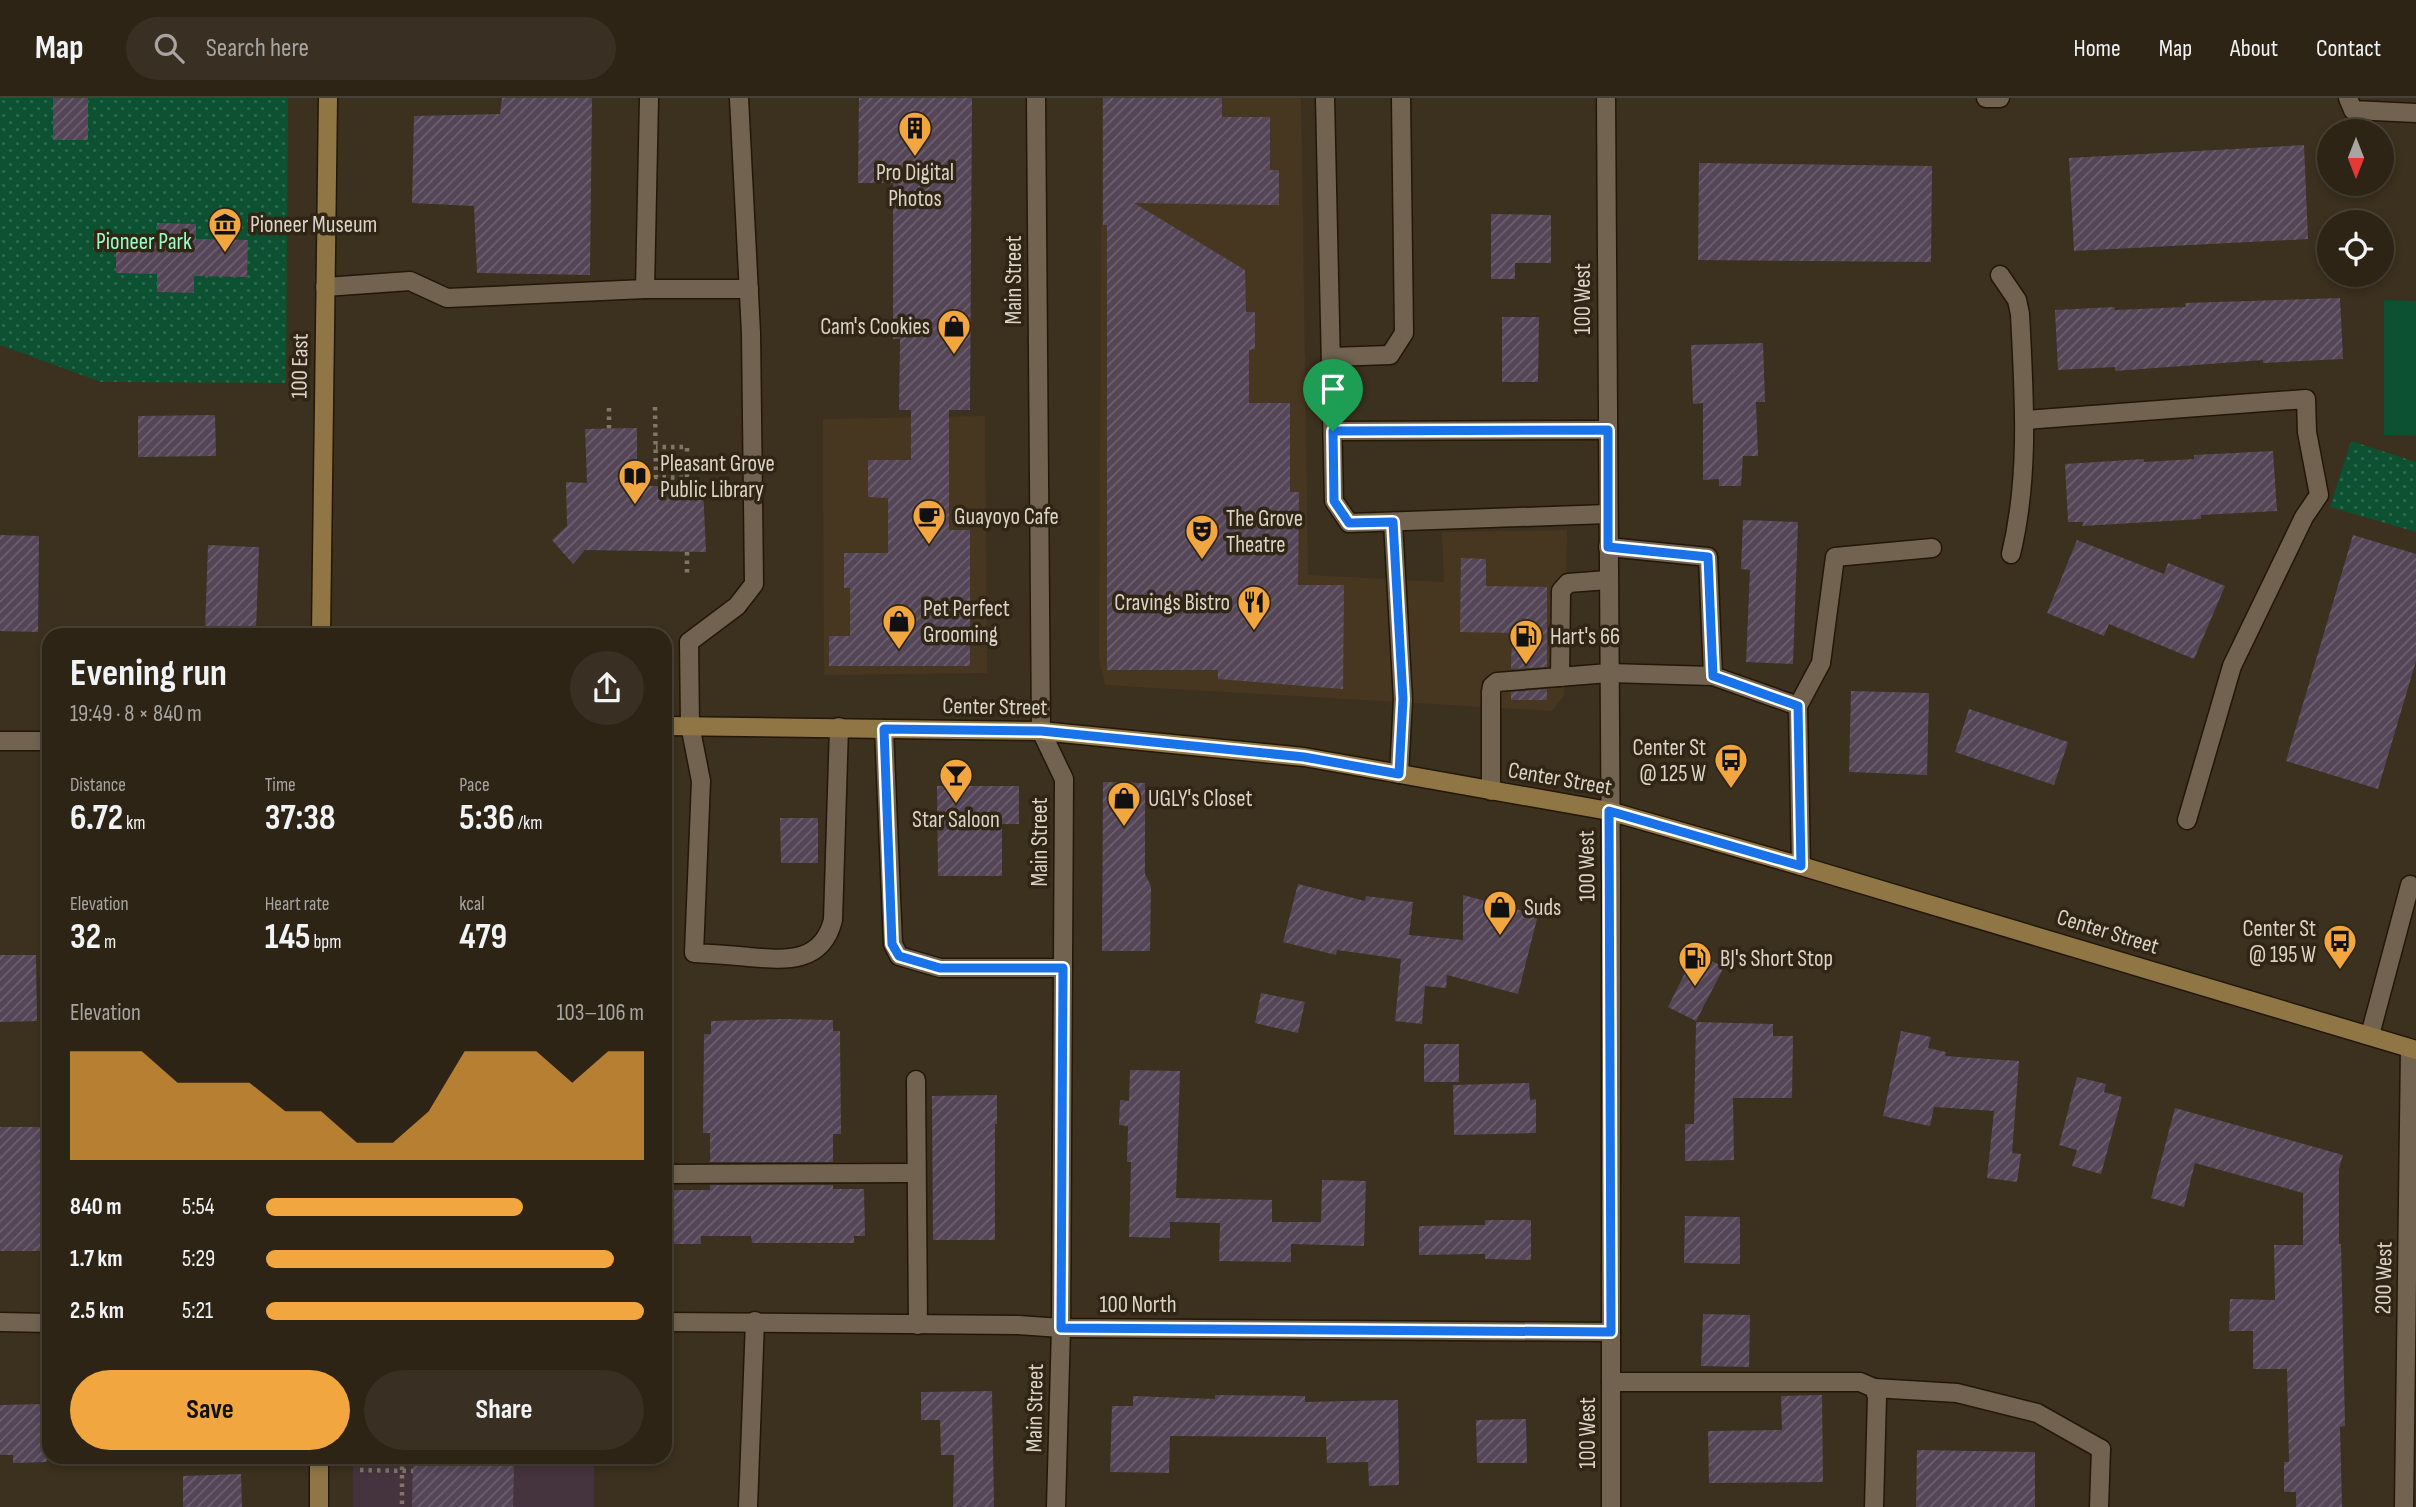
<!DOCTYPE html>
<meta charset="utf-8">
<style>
:root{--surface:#2d2416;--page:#393023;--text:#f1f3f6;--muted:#a7a4a1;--line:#484135;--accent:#f1a63f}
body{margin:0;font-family:"Sofia Sans Condensed",sans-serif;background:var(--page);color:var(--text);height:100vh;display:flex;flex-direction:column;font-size:26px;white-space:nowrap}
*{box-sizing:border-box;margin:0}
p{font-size:23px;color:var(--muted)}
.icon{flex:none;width:38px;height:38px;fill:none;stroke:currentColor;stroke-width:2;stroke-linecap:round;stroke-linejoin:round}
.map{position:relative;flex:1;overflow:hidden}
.side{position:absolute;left:42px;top:530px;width:630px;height:836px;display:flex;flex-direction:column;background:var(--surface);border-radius:21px;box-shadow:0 4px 10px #0003,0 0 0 2px var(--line)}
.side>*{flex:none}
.needle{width:46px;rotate:180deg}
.tools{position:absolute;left:2317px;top:21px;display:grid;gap:14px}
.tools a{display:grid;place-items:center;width:77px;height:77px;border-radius:50%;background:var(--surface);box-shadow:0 4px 10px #0003,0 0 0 2px var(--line);font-size:35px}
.pin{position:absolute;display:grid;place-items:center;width:60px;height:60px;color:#fff;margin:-72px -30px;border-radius:50% 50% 50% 0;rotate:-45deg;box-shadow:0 0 7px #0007}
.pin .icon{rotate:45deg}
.round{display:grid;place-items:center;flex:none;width:74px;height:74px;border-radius:37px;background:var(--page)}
.headline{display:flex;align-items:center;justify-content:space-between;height:119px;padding:0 28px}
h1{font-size:38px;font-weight:700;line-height:52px}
.figures{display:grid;grid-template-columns:repeat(3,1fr);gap:10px;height:119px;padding:7px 28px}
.figures div{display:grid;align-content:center}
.figures b{font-size:35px;font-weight:700}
.figures small{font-size:19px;font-weight:400}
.figures p{font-size:19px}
.chart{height:196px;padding:14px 28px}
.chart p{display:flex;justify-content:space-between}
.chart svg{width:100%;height:126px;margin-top:7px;fill:var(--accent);opacity:.7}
.cta{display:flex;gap:14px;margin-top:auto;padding:14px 28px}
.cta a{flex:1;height:80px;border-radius:42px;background:var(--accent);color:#111;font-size:28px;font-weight:700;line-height:80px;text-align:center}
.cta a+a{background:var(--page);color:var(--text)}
ul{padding:0 28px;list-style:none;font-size:23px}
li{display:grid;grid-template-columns:112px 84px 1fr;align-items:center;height:52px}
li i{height:18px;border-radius:9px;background:var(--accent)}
header{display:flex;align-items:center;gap:42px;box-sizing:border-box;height:98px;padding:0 35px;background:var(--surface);border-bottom:2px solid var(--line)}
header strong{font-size:33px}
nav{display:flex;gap:38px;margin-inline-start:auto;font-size:24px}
.search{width:490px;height:63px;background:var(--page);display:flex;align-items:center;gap:18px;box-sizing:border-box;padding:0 24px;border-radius:38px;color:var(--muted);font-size:26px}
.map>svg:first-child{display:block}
.built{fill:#483720}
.education{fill:#45333d}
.park{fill:url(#park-dots)}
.pitch{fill:#0c5132}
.building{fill:url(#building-hatch)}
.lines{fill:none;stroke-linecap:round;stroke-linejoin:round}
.service-casing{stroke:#231707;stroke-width:21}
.minor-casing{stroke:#231707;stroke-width:21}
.tertiary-casing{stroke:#231707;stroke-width:21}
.secondary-casing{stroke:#231707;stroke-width:21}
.path{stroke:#817667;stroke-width:4.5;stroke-dasharray:3.5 5;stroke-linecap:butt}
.service{stroke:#716350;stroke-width:18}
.minor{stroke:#716350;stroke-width:18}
.tertiary{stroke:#716350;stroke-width:18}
.secondary{stroke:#8f7644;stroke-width:18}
.route-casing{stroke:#fff;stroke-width:14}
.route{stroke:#1a73e8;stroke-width:9}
.labels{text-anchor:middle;stroke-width:7;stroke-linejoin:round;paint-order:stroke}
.poi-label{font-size:23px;fill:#dbd3c8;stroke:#312615;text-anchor:start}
.park-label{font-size:23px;fill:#99fec5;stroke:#312615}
.street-label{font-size:23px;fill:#dbd3c8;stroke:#312615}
</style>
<header>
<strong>Map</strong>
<div class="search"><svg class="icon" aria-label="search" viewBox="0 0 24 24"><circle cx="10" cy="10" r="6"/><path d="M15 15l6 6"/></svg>Search here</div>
<nav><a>Home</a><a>Map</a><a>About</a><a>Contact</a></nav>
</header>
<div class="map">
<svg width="2416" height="1409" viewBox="0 0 2416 1409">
<defs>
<pattern id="park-dots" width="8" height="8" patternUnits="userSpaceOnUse" patternTransform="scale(1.75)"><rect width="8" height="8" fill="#0c5132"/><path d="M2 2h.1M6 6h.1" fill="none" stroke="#2f694e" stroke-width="1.8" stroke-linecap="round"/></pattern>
<pattern id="building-hatch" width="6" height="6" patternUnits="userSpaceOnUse" patternTransform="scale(1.75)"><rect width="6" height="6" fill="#554657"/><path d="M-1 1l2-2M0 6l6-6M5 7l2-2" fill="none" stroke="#6d606e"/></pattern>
</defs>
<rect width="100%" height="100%" fill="#3c301e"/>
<g class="built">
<path d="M1102,0H1301L1308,477L1444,484L1442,434L1567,432L1564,597L1552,613L1105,587L1099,560Z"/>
<path d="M985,318L987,575L824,577L823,321Z"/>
</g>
<rect class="education" x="353" y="1360" width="241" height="49"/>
<g class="park">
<path d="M0,0H288L286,285L101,284L0,247Z"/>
<path d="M2351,343L2416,364V434L2330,409Z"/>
</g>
<path class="pitch" d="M2384,202L2416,203V338L2384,337Z"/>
<g class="building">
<rect x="53" y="0" width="35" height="42"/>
<path d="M502,0H592L590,177L477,175L474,108L412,105L414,18L500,16Z"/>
<path d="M859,0H972L970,312H949V432H970V568H829V538H850V490H844V455H888V400L868,399V362H911V312H899L900,241H893V85H858Z"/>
<path d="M1103,0H1222V19H1270V72H1279V107L1134,105L1245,172L1246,214H1255V251L1249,252V305H1290V394H1299L1298,487H1344L1343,591L1218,581V572H1107V127H1103Z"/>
<path d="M2304,47L2308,141L2074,153L2069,60Z"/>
<path d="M1699,65L1932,68L1931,164L1698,162Z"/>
<path d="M1491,116L1551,117V165H1515V181H1491Z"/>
<path d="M157,125L196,126V141L248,142L247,179L194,178V195L157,194V176L116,175V142L157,143Z"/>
<path d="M2340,200L2343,261L2263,265V262L2115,273V269L2058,272L2055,212L2114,209L2115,212L2186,209L2185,205Z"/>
<path d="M1502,219H1539L1538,284H1502Z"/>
<path d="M1763,245L1765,304H1756L1758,358H1743L1741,388H1719V381L1703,382V305L1693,306L1691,247Z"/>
<path d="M215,317L216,358L138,359V318Z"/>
<path d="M637,330V388H703L706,454L585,452L573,466L552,442L567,428L566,384L587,385L585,331Z"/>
<path d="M2273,353L2277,413L2201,417V421L2082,428L2084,424H2068L2065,366L2144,361V364L2194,361V357Z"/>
<path d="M1743,422L1798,424L1793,566L1746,564L1750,472L1741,471Z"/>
<path d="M0,437L39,438L38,534L0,533Z"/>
<path d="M2353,437L2416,456V563L2378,691L2286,663Z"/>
<path d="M2077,442L2164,476L2168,465L2225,488L2194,561L2109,526L2104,538L2047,515Z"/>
<path d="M208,447L259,449L256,532L205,531Z"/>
<path d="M1461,460L1486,461V488L1547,489V569L1511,571L1512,535L1460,534Z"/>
<path d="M1547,591V602H1511V594Z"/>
<path d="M1851,593L1929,595L1927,677L1849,674Z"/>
<path d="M1969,611L2068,644L2054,687L1955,654Z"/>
<path d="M1103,684L1145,685V776L1151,788L1150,853H1102Z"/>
<path d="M937,688H1019V726H1002V778H938Z"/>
<path d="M780,720H818V765H781Z"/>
<path d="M1298,786L1365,803L1366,798L1413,804L1409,837L1463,842V797L1538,817L1518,896L1447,877L1446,890L1425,888L1422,926L1395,923L1401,861L1337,852L1336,857L1283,844Z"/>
<path d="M1695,855L1724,869L1696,923L1668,909Z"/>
<path d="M0,857H36L37,923L0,924Z"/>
<path d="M1261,895L1305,904L1298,935L1255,925Z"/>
<path d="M785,921L833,922V933H840L841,1036H833V1064H710V1035H703L704,936H711V923Z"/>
<path d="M1696,924L1773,926V938H1793L1792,1000H1733L1734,1062L1685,1063V1026H1694Z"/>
<path d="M1901,933L1931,939L1928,950L1946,954L1945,958L2019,963L2012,1055L2021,1056L2017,1084L1987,1080L1994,1013L1934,1009L1930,1028L1883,1018Z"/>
<rect x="1424" y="946" width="35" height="38"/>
<path d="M1130,972L1180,973L1176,1100L1272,1102V1124H1321L1322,1082L1366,1083L1364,1148L1291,1146V1164L1219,1163L1220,1125L1170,1124V1140L1129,1139L1131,1064H1127L1128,1028L1119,1027L1120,1002L1129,1003Z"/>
<path d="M2077,979L2106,986L2104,994L2122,999L2101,1076L2072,1068L2077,1052L2059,1047Z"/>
<path d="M1529,985L1530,1002L1536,1001V1035L1454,1037L1453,987Z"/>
<path d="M997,997V1026H995V1142H933L932,998Z"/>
<path d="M2175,1010L2343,1057L2339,1071V1146H2341L2345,1328L2340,1329L2342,1409H2296V1394H2284V1364H2289L2287,1271H2253V1233H2229L2230,1201L2275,1202L2274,1147H2303V1095L2195,1065L2184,1109L2151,1100Z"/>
<path d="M0,1029H43L41,1153H0Z"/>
<path d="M710,1087H833V1091H864L865,1138H854V1145H752L751,1138H701V1146H665V1092H710Z"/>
<path d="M1685,1118L1740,1119V1166L1684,1165Z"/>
<path d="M1485,1122H1531V1162L1485,1161V1156L1419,1157V1128L1485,1127Z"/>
<path d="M1703,1216L1750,1217L1749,1269L1701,1268Z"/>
<path d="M992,1293L994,1409H953L954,1357H941L940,1322H921V1294Z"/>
<path d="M1215,1297L1305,1298V1304L1398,1302L1399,1387L1369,1388L1368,1364L1327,1365L1326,1339L1170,1338L1169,1375L1110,1374L1112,1308H1133V1298L1215,1301Z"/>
<path d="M1822,1297L1823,1384L1709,1385L1708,1333L1782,1332L1781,1298Z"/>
<path d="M46,1306L47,1364L13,1365V1357H0V1307Z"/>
<path d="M1526,1321L1527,1365H1477L1476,1322Z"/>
<path d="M1917,1352L2035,1354V1409H1916Z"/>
<path d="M437,1360H486V1368H514L513,1409H412L413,1362H437Z"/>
<path d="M241,1376L242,1409H183V1378Z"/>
</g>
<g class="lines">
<defs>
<g id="service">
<path d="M739,0L751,235L754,486L737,508L689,544L690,627L701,683L694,855C713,856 731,857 749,859C785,862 822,866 833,822L839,629"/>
<path d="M1325,0L1334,403L1349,425L1608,416"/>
<path d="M1986,0H2000"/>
<path d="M2348,0L2353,12L2416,15"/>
<path d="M2000,177L2017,202L2020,216C2024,297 2030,377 2011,456"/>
<path d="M325,189L410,183L447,200L645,191L649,0"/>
<path d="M645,191H749"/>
<path d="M1331,259L1390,257L1404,235L1401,0"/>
<path d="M2025,322L2306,301L2307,334L2319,397L2304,419L2232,568L2187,722"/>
<path d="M1333,333L1608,332"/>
<path d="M1393,424L1403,602L1399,676"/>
<path d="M1608,449L1708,459L1713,578"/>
<path d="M1560,579L1561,493L1568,485L1608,482"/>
<path d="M1798,608L1821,565L1835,459L1932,450"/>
<path d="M884,631L893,846L899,858L940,870H1063"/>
<path d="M1491,693V594L1492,588L1497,584L1609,575L1713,578L1798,608L1801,768"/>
<path d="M2370,937L2410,787"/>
<path d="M916,982L918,1227"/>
<path d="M665,1076L915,1075"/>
<path d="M1611,1284H1860L1874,1290L1877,1299L1874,1409"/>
<path d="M1874,1290L1957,1295L2037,1315L2101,1351"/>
<path d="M748,1409L755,1223"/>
</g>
<g id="minor">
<path d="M1606,0L1611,783V1409"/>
<path d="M1041,633L1064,681L1061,1230L1056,1409"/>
<path d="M0,1224L49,1225"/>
<path d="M665,1224L1018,1227L1061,1230L1611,1234"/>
<path d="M2099,1409L2101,1351"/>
<path d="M2404,1409L2410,951"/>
</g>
<g id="tertiary">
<path d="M1036,0L1041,633"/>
<path d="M0,643H49"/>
</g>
<g id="secondary">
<path d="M321,537L328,0"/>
<path d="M665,628L1041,633L1304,659L1609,713L1801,768L2416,952"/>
<path d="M319,1409V1360"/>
</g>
</defs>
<use href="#service" class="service-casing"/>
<use href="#minor" class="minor-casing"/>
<use href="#tertiary" class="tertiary-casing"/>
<use href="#secondary" class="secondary-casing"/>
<g class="path">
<path d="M655,309L656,379L687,380V349H656"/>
<path d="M609,310V331"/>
<path d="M687,368H705"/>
<path d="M687,454V476"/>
<path d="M402,1360V1409"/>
<path d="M360,1372L413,1373"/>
</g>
<use href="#service" class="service"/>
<use href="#minor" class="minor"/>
<use href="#tertiary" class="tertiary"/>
<use href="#secondary" class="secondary"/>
</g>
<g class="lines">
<defs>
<path id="route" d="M1608,332V449L1708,459L1713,578L1798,608L1801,768L1609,713L1611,1234L1061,1230L1063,870H940L899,858L892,846L884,631L1041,633L1304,659L1399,676L1403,601L1393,424L1349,425L1334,403L1333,333Z"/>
</defs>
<use href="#route" class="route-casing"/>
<use href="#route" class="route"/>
</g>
<defs>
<symbol id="building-pin" viewBox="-11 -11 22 30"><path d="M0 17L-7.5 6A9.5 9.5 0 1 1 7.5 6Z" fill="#f1a63f" stroke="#312615"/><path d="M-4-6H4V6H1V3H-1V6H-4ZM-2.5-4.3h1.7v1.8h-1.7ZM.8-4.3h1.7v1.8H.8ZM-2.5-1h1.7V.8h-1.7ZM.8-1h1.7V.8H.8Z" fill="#111"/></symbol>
<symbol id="museum-pin" viewBox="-11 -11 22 30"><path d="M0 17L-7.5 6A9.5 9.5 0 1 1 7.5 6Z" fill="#f1a63f" stroke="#312615"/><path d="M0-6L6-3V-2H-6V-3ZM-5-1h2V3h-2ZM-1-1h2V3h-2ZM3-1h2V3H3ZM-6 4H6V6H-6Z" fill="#111"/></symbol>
<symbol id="shop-pin" viewBox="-11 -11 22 30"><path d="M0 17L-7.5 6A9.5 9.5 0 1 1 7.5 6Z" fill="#f1a63f" stroke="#312615"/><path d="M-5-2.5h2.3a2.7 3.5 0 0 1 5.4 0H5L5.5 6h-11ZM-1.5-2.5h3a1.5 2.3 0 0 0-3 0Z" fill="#111"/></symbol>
<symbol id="library-pin" viewBox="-11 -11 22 30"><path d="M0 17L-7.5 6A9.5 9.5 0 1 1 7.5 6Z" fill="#f1a63f" stroke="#312615"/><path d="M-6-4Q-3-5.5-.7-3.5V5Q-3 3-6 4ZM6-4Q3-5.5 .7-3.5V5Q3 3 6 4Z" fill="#111"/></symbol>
<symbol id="cafe-pin" viewBox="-11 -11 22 30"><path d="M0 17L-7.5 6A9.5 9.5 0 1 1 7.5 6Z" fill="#f1a63f" stroke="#312615"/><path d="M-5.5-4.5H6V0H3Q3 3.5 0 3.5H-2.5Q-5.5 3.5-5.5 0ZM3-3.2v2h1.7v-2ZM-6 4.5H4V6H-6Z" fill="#111"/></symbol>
<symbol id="theatre-pin" viewBox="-11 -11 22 30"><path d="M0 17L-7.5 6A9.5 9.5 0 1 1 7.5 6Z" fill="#f1a63f" stroke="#312615"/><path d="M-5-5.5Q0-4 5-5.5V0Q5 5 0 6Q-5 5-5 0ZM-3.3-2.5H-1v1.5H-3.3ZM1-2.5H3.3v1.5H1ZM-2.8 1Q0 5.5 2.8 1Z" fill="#111"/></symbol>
<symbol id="restaurant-pin" viewBox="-11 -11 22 30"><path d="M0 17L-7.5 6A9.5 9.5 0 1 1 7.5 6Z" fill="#f1a63f" stroke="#312615"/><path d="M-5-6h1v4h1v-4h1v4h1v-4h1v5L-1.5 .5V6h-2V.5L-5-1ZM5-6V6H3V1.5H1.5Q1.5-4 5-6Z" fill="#111"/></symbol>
<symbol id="fuel-pin" viewBox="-11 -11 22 30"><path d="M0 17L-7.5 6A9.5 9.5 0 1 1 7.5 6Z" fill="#f1a63f" stroke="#312615"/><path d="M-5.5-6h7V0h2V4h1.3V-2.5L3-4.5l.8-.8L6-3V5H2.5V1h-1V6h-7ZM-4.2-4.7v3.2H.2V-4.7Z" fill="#111"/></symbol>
<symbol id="bus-pin" viewBox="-11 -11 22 30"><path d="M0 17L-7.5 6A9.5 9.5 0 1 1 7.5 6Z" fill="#f1a63f" stroke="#312615"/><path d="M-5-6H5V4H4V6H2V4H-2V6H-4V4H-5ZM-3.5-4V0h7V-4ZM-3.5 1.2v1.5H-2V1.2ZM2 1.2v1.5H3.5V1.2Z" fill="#111"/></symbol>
<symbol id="bar-pin" viewBox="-11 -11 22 30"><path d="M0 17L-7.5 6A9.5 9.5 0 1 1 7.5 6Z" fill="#f1a63f" stroke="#312615"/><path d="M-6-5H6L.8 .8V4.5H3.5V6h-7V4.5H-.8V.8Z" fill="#111"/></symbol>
</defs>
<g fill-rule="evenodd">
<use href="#building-pin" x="896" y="11" width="38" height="52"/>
<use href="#museum-pin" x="206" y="107" width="38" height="52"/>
<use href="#shop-pin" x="935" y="209" width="38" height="52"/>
<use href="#library-pin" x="616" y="359" width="38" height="52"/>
<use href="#cafe-pin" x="910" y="399" width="38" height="52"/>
<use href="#theatre-pin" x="1183" y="414" width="38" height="52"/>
<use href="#restaurant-pin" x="1235" y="485" width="38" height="52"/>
<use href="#shop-pin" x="880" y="504" width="38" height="52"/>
<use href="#fuel-pin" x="1507" y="519" width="38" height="52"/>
<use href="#bus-pin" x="1712" y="643" width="38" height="52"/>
<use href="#bar-pin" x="937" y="658" width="38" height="52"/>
<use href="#shop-pin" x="1105" y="681" width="38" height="52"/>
<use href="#shop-pin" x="1481" y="790" width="38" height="52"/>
<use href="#bus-pin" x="2321" y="824" width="38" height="52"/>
<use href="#fuel-pin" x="1676" y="841" width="38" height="52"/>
</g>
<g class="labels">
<g class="poi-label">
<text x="915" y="82" text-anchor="middle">Pro Digital<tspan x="915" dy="26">Photos</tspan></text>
<text x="250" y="134">Pioneer Museum</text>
<text x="930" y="236" text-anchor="end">Cam's Cookies</text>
<text x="660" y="373">Pleasant Grove<tspan x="660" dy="26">Public Library</tspan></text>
<text x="954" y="426">Guayoyo Cafe</text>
<text x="1226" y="428">The Grove<tspan x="1226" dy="26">Theatre</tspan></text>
<text x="1230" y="512" text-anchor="end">Cravings Bistro</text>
<text x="923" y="518">Pet Perfect<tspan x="923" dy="26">Grooming</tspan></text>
<text x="1550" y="546">Hart's 66</text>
<text x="1706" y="657" text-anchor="end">Center St<tspan x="1706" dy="26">@ 125 W</tspan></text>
<text x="1148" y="708">UGLY's Closet</text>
<text x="956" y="729" text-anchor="middle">Star Saloon</text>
<text x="1524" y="817">Suds</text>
<text x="2316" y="838" text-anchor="end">Center St<tspan x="2316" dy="26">@ 195 W</tspan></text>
<text x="1720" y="868">BJ's Short Stop</text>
</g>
<g class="park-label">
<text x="144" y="151">Pioneer Park</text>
</g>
<g class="street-label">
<text transform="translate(1013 182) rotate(-90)" y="8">Main Street</text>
<text transform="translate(1582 201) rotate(-90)" y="8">100 West</text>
<text transform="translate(299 268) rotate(-89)" y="8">100 East</text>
<text transform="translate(995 608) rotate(1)" y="8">Center Street</text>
<text transform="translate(1560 680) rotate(10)" y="8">Center Street</text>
<text transform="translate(1039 744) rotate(-90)" y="8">Main Street</text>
<text transform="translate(1586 768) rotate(-91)" y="8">100 West</text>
<text transform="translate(2108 833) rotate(17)" y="8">Center Street</text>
<text transform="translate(2383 1180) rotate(-89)" y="8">200 West</text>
<text x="1138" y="1214">100 North</text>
<text transform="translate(1034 1310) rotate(-89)" y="8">Main Street</text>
<text transform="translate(1587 1335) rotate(-90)" y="8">100 West</text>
</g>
</g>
</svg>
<div class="tools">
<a><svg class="needle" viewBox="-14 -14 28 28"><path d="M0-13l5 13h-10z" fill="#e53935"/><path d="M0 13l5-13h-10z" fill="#a7a4a1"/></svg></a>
<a><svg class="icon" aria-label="locate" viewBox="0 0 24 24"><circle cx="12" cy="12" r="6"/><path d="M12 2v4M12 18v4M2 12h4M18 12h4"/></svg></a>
</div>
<div class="pin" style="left:1333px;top:333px;background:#1e9e55"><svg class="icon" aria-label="arrive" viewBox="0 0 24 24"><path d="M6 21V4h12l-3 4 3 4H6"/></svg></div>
<section class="side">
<div class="headline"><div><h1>Evening run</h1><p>19:49 · 8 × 840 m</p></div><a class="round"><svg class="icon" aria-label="share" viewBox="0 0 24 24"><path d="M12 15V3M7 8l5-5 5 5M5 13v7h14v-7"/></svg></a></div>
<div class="figures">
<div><p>Distance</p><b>6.72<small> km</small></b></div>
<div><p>Time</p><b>37:38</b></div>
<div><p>Pace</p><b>5:36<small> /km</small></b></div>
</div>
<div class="figures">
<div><p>Elevation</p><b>32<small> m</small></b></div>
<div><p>Heart rate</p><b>145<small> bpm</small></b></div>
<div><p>kcal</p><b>479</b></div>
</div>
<div class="chart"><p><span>Elevation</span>103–106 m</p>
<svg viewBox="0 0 160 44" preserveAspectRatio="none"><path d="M0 44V6L10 6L20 6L30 17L40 17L50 17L60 27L70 27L80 38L90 38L100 27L110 6L120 6L130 6L140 17L150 6L160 6V44z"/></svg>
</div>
<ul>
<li><b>840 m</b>5:54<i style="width:68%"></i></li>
<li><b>1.7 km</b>5:29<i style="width:92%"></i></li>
<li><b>2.5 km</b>5:21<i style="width:100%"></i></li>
</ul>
<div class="cta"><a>Save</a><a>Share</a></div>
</section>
</div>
